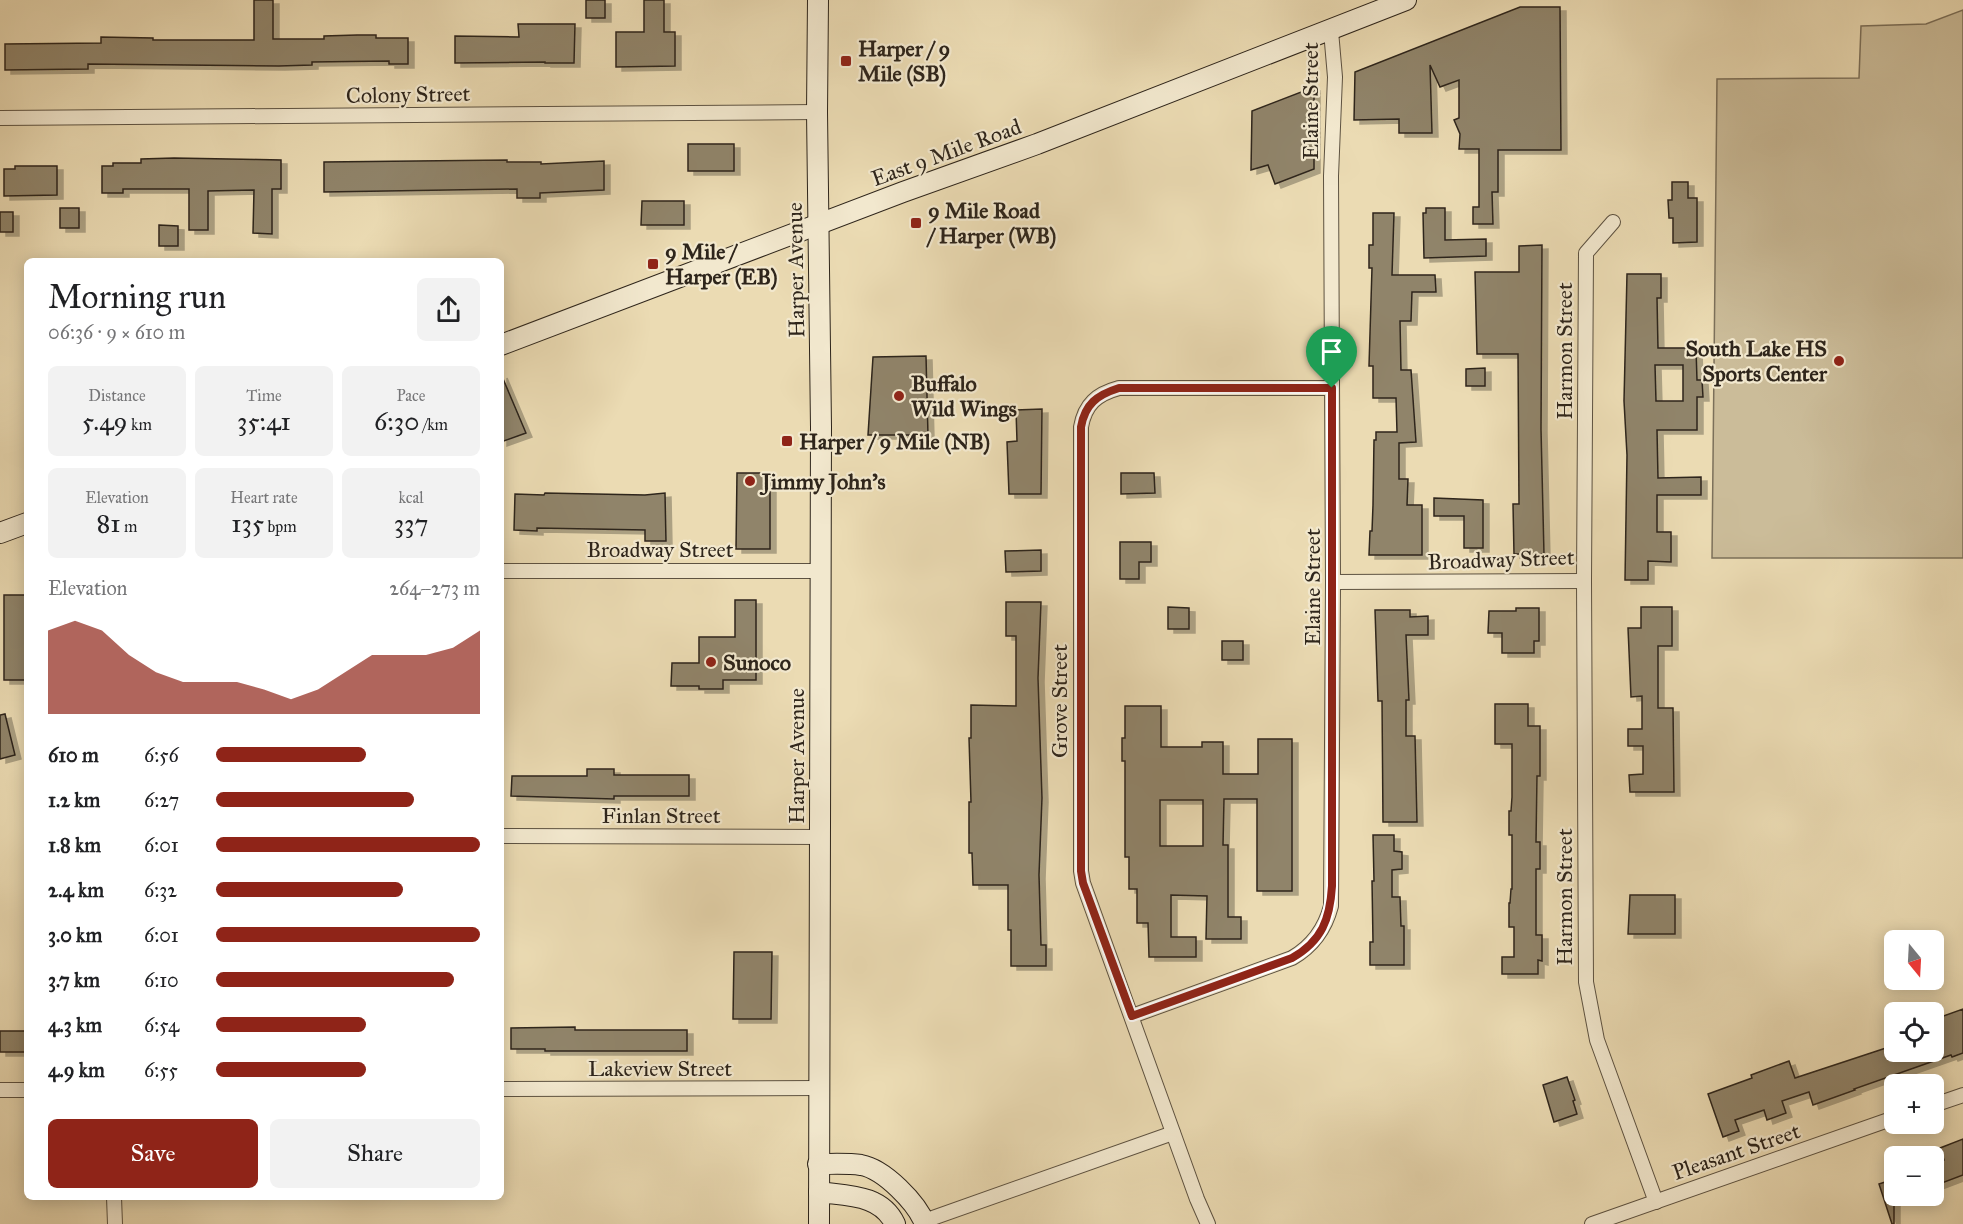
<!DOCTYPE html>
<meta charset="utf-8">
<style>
:root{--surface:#fff;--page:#f2f2f2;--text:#202124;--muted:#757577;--accent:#8f2418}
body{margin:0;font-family:"IM FELL Great Primer",serif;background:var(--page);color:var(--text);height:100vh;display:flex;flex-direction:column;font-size:22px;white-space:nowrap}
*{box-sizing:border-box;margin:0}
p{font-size:20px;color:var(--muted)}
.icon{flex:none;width:33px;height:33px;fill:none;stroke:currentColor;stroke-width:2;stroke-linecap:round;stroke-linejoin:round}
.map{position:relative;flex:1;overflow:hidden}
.drawer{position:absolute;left:24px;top:258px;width:480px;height:942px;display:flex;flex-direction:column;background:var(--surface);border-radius:9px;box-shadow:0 3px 15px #0003}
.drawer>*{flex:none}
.needle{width:39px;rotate:162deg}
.buttons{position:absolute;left:1884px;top:930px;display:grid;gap:12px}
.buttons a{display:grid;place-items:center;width:60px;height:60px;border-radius:9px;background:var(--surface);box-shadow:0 3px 15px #0003;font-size:30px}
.pin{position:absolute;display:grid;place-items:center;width:51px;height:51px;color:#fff;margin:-62px -26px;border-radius:50% 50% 50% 0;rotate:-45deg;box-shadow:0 0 6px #0007}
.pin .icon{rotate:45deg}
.round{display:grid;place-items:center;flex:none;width:63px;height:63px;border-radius:9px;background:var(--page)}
.headline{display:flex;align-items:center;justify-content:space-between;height:102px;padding:0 24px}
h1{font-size:33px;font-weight:600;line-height:45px}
.figures{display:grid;grid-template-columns:repeat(3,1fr);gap:9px;height:102px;padding:6px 24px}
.figures div{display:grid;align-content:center;border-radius:9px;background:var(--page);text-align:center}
.figures b{font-size:26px;font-weight:600}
.figures small{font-size:16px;font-weight:400}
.figures p{font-size:16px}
.chart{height:168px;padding:12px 24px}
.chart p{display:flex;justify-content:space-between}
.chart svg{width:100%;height:108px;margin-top:6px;fill:var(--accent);opacity:.7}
.action{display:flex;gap:12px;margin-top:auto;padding:12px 24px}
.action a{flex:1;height:69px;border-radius:9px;background:var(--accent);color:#fff;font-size:24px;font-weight:600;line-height:69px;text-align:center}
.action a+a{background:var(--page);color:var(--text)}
ul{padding:0 24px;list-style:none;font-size:20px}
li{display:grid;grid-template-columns:96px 72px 1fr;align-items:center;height:45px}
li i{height:15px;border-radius:8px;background:var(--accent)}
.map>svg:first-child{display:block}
.green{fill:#cbbc99;stroke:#7c705a;stroke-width:1.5}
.building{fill:#90846a;stroke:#2e251b;stroke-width:1.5;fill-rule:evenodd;filter:url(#shadow)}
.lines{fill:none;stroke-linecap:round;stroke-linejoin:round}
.minor-casing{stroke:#5d5241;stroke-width:16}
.secondary-casing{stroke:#2e251b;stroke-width:22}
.minor{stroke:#f2e8ce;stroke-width:14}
.secondary{stroke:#f2e8ce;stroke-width:20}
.route-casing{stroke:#fff;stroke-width:12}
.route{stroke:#8f2418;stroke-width:8}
.poi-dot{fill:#8f2418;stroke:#f2e8ce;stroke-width:2}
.labels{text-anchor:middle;stroke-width:4.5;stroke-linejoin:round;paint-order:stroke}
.poi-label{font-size:22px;font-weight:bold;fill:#2e251b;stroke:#f2e8ce;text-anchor:start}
.street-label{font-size:22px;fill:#2e251b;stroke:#f2e8ce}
</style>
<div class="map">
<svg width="1963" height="1224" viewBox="0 0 1963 1224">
<defs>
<filter id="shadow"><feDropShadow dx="6" dy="4" stdDeviation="0" flood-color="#0004"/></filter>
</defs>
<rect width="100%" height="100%" fill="#ebdbb3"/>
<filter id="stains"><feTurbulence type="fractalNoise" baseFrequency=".00333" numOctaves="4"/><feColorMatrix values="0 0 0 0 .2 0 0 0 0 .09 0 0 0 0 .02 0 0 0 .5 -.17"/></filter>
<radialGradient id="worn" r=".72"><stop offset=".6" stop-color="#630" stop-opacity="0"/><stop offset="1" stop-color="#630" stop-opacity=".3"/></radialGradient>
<path class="green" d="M1963,10V558H1712L1717,79L1859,78L1861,26L1926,24Z"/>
<g class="building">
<path d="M254,0H273V39H324V36L357,35H376V38H408V64H389V61L312,62V65L279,66L88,64V69L5,70V44L101,43V37L153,38V40H254Z"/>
<rect x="586" y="0" width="19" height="18"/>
<path d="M644,0H664V32H675V66L616,67V32H644Z"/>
<path d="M1520,7H1560L1561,150H1498V192H1492L1493,224H1473V207H1479V149H1459L1460,134L1454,120L1459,118V80L1440,87L1430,65L1432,133H1399V119L1354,120L1355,72Z"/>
<path d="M518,24H575L574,63H545V62L455,63V36L519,37Z"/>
<path d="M1314,87V169L1275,184L1268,165L1251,170L1252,111Z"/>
<rect x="688" y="144" width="46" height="27"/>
<path d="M174,158L281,160V189H272V234L253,233L254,190L208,191V230H189V189H123V193H102V166H113V163H141V159Z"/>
<path d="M507,160V162H541V164L604,161V190L540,193V198H517V189L324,192V162Z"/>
<path d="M15,166H57V195L4,196V169H15Z"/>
<path d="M1672,182H1688V198H1697V242L1673,243V218H1669L1668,200H1672Z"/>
<path d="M642,201H684V225H641Z"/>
<rect x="60" y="208" width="19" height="20"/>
<path d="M1426,208H1445V240L1486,239V256L1424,258L1423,213H1426Z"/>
<rect x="0" y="212" width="13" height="20"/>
<path d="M1373,213H1394L1392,275H1435L1436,292H1412L1411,321H1400L1401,370H1411L1416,442L1399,443V479H1408L1407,505H1422V555H1369L1370,531H1372L1373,505L1374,440H1376V432H1397L1396,398H1373V366H1369L1372,268H1369V245H1373Z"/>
<path d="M159,225L178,226V246H159Z"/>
<path d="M1542,245L1541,429L1544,554H1514L1513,504H1519L1518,354H1477L1475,272H1519V246Z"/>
<path d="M1627,274H1661V298H1657L1658,348H1696L1697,380H1702L1703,397H1697V430H1657L1658,478L1701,477V495H1657V532H1671V562L1648,561V580H1625L1627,455L1624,401ZM1655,365H1683V401H1656Z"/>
<path d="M926,356L928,435H868L873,357Z"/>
<path d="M1485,368V386H1466V369Z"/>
<path d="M501,374L526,433L501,442Z"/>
<path d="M1042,409L1041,494H1009L1007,442L1017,441L1016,410Z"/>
<path d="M737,473H770V549H736Z"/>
<path d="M1121,473H1154L1155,493L1121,494Z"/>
<path d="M545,493L645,495L665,493L666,541H645V530L537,528V531L514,530L515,494L544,495Z"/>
<path d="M1434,498L1483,500V548H1464V516H1434Z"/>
<path d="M1120,542H1151V562H1139V579H1120Z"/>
<path d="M1041,550V571L1006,572L1005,551Z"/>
<rect x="4" y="595" width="23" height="85"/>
<path d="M735,600H756V680H723V689H699V686H671L672,663H699V637H735Z"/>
<path d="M1006,602H1041L1038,678L1042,798L1039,875L1041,945H1046V966H1011V930H1008V885H973L972,853H969V802H971L969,738H971V705L1016,706V636H1006Z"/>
<path d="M1168,607L1189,608V629H1168Z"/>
<path d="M1641,607H1672V646H1658V708H1673L1674,792H1630L1629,775L1643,774V746H1628V729H1642V696L1631,697L1628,628H1641Z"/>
<path d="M1516,608H1539V641H1534V653H1502V633H1488L1489,611H1516Z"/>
<path d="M1375,610H1410V617L1428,616V635H1406L1409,700H1406V736H1415L1417,822H1383L1382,701H1378Z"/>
<rect x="1222" y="641" width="21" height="19"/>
<path d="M1495,704H1528V726H1540V776H1537L1536,842H1540V869H1536V935H1542V961L1538,960V974H1502V957H1514V927H1509V903H1510L1511,889H1512V835H1509V811H1511L1512,797V744H1495Z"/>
<path d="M1125,706H1161V747H1202V742H1223V774H1258V739H1292V891H1257V799H1224L1223,845H1228V917H1241V939H1206L1207,896L1171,895V937H1196V957H1149L1148,923H1137V889H1129V857H1125V761H1122V738H1125ZM1160,800H1203V846H1160Z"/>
<path d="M5,714L15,755L0,759V715Z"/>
<path d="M587,769H614V775H689V796H614V799L511,796L512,776H587Z"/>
<path d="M1373,835H1394V851L1402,852V869L1392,870V897H1400L1401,926H1404V965H1370V942H1373L1372,881H1374Z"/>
<path d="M1630,895H1675V934H1628Z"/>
<path d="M734,952H772L771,1019H733Z"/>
<path d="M1963,1009V1053L1952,1057L1951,1055L1854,1089L1855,1090L1813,1105L1809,1092L1782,1101L1786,1113L1767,1120L1764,1110L1735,1120L1739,1131L1723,1137L1708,1094L1752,1078L1751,1075L1789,1061L1795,1078L1889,1047L1890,1052H1934V1032L1942,1029L1938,1018Z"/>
<path d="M575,1027V1030H687V1051H545V1049H511V1028Z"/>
<rect x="0" y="1031" width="27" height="21"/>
<path d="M1567,1077L1575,1100L1573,1101L1577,1114L1554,1122L1543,1085Z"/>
<path d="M1963,1139V1175L1934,1186V1164L1944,1160L1940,1148Z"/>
<path d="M1894,1179V1224H1892L1879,1184Z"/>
</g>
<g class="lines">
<defs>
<g id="minor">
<path d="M0,118L817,112"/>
<path d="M1613,222L1586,253L1584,581L1586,982L1597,1040L1656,1202"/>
<path d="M501,571H820"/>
<path d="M1333,582L1584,581"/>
<path d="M501,836L820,837"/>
<path d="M1132,1016L1292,958C1313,946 1325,929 1331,906L1333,582L1331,176L1335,77L1331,31"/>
<path d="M501,1089L820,1088"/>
<path d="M0,1090H27"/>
<path d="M1934,1105L1963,1095"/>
<path d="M114,1197L115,1224"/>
<path d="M924,1221L1173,1133"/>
<path d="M1208,1224L1197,1199L1083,883L1081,871V427C1085,404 1097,394 1119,388H1332"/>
<path d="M1592,1224L1894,1118"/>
</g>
<g id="secondary">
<path d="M818,0L817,112L821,427L819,1224"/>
<path d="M501,345L903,192L1037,144L1406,0"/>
<path d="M0,533L27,523"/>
<path d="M818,1164C832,1164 847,1163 861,1165C884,1169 917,1203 925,1224"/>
<path d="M819,1192C847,1196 881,1194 895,1224"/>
</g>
</defs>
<use href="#minor" class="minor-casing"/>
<use href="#secondary" class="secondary-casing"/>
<use href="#minor" class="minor"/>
<use href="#secondary" class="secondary"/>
</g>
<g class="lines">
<defs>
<path id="route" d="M1119,388H1332V886C1330,919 1322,941 1292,958L1132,1016L1083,883L1081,871V427C1085,404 1097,395 1119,388Z"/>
</defs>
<use href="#route" class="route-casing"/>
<use href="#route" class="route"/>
</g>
<g class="poi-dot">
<rect x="840" y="55" width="12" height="12" rx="3"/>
<rect x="910" y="217" width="12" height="12" rx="3"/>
<rect x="647" y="258" width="12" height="12" rx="3"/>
<circle cx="1839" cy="361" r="6"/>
<circle cx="899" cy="396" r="6"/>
<rect x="781" y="435" width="12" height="12" rx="3"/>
<circle cx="750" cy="481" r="6"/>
<circle cx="711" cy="662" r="6"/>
</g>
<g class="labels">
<g class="poi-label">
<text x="858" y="56">Harper / 9<tspan x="858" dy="25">Mile (SB)</tspan></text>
<text x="928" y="218">9 Mile Road<tspan x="928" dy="25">/ Harper (WB)</tspan></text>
<text x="665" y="259">9 Mile /<tspan x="665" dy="25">Harper (EB)</tspan></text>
<text x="1827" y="356" text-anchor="end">South Lake HS<tspan x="1827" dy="25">Sports Center</tspan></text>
<text x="911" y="391">Buffalo<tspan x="911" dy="25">Wild Wings</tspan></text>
<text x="799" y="449">Harper / 9 Mile (NB)</text>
<text x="762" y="489">Jimmy John's</text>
<text x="723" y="670">Sunoco</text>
</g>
<g class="street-label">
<text transform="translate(408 94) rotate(-1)" y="8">Colony Street</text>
<text transform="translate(1310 101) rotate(-90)" y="8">Elaine Street</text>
<text transform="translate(946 152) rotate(-20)" y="8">East 9 Mile Road</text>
<text transform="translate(795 270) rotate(-91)" y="8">Harper Avenue</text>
<text transform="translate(1564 351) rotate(-90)" y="8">Harmon Street</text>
<text x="660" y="557">Broadway Street</text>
<text transform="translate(1501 559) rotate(-2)" y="8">Broadway Street</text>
<text transform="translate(1312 587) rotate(-90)" y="8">Elaine Street</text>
<text transform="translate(1059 701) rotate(-90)" y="8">Grove Street</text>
<text transform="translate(796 756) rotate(-90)" y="8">Harper Avenue</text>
<text x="661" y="823">Finlan Street</text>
<text transform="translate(1564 897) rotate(-90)" y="8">Harmon Street</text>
<text x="660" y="1076">Lakeview Street</text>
<text transform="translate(1736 1151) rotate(-19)" y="8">Pleasant Street</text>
</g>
</g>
<rect width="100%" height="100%" filter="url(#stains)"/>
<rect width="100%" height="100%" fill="url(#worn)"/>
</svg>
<div class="buttons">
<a><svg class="needle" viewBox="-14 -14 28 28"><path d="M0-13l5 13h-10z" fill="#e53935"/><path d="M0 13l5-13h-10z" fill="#757577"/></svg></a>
<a><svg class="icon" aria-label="locate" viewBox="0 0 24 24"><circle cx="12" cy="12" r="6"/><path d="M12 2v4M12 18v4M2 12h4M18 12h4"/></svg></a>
<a>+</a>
<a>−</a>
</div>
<div class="pin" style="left:1332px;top:388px;background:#1e9e55"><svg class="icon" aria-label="arrive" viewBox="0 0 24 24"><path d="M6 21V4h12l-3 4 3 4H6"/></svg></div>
<section class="drawer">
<div class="headline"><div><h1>Morning run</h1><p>06:36 · 9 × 610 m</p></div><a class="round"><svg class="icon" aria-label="share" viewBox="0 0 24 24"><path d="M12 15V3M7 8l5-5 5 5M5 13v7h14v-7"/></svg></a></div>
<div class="figures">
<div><p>Distance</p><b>5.49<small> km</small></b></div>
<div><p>Time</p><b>35:41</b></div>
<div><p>Pace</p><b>6:30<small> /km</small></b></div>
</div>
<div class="figures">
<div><p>Elevation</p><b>81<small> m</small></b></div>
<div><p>Heart rate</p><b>135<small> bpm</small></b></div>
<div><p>kcal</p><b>337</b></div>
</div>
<div class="chart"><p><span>Elevation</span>264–273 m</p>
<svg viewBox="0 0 160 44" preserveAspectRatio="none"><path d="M0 44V10L10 6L20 10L30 20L40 27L50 31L60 31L70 31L80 34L90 38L100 34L110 27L120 20L130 20L140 20L150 17L160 10V44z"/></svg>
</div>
<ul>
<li><b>610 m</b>6:56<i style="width:57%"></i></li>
<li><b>1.2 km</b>6:27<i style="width:75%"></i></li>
<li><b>1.8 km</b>6:01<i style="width:100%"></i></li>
<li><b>2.4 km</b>6:32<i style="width:71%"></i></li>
<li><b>3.0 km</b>6:01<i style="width:100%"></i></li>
<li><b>3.7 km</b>6:10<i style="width:90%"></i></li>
<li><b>4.3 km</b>6:54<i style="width:57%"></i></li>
<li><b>4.9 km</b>6:55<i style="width:57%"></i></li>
</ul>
<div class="action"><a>Save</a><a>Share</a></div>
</section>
</div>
